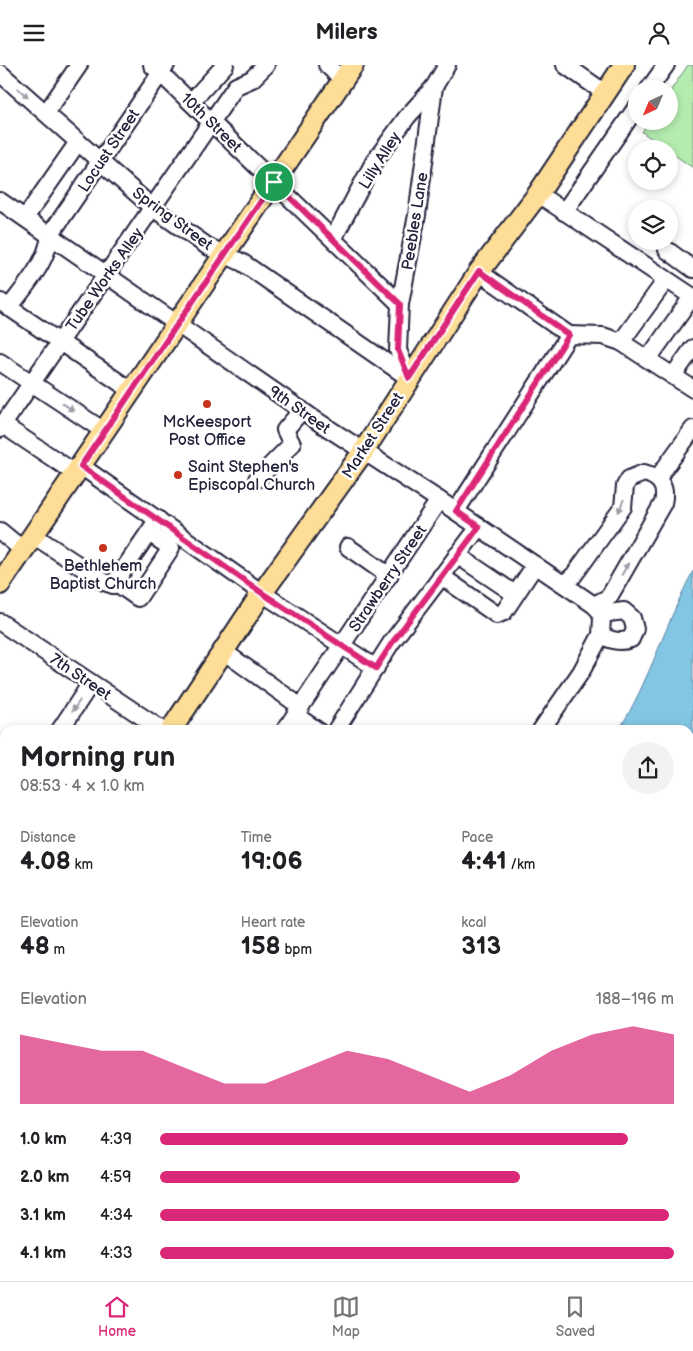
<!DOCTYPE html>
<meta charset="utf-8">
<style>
:root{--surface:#fff;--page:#f2f2f2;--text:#202124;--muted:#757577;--line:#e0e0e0;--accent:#db2777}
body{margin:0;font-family:"Balsamiq Sans",sans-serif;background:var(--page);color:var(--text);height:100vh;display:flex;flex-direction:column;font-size:19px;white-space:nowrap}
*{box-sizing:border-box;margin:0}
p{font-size:16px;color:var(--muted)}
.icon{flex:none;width:28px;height:28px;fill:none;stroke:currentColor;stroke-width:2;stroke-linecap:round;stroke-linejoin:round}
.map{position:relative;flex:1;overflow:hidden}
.sheet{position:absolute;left:0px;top:660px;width:694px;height:556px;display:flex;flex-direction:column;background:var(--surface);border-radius:15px 15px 0 0;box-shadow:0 2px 8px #0003}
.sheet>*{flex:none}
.needle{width:32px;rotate:224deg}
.fabs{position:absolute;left:628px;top:15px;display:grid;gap:10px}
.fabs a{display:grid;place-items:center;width:50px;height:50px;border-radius:50%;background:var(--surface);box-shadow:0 2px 8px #0003;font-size:25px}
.pin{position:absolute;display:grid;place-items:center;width:42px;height:42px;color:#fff;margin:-21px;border:2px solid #fff;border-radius:50%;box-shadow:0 1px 5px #0007}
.round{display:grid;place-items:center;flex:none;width:52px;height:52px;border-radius:26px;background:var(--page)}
.head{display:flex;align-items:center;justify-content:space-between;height:85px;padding:0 20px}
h1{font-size:28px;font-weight:600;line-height:38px}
.figures{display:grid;grid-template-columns:repeat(3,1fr);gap:8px;height:85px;padding:5px 20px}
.figures div{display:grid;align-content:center}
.figures b{font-size:25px;font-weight:600}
.figures small{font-size:14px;font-weight:400}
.figures p{font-size:14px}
.chart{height:140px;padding:10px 20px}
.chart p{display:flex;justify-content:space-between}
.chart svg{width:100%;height:90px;margin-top:5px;fill:var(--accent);opacity:.7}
ul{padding:0 20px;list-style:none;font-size:16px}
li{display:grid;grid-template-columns:80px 60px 1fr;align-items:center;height:38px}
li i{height:12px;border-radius:6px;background:var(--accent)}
header{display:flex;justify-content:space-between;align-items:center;height:65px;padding:0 20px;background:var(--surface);font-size:22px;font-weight:600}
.menu{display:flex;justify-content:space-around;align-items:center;height:70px;border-top:1px solid var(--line);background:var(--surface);font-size:14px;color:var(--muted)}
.menu a{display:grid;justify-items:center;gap:2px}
.menu .active{color:var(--accent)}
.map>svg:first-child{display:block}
.green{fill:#b4ecaf;stroke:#6b8775}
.water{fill:#82c6e3;stroke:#5c84a0}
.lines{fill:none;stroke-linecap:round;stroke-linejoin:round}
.minor-casing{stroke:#22223b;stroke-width:20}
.major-casing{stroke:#22223b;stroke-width:24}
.minor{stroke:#fff;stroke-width:16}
.major{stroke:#fedd96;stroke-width:20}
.rail{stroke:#22223b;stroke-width:3;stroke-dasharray:8 4;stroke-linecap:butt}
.oneway{fill:#9c9ca7}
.route-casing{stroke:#fff;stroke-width:10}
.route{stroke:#db2777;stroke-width:6}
.poi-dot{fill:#c8321e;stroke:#fff;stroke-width:2}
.labels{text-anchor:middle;stroke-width:5;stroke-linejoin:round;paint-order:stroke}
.street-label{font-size:16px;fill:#22223b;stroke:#fff}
.poi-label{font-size:16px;fill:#22223b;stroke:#fff}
</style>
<header><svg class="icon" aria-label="menu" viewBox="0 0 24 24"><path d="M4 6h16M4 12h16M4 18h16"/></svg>Milers<svg class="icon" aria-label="person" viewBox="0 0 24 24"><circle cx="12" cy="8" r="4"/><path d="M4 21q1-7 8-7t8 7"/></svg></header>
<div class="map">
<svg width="693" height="1216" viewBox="0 0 693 1216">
<rect width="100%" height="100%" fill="#fff"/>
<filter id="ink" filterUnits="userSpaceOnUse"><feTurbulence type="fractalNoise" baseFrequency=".02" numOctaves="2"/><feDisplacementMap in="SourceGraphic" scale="10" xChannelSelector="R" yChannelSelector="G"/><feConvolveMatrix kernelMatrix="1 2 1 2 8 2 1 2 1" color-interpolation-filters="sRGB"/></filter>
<g filter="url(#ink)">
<g class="green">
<path d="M688,0H693V103L642,67L649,56H669V28Z"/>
<path d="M693,1081V1149L689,1153V1089Z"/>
</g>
<g class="water">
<path d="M693,506V835L689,842V665H619C650,615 666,557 693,506Z"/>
<path d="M246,1211H464L461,1216H243Z"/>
</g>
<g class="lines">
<defs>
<g id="minor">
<path d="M152,0L400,239"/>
<path d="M327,0L343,15"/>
<path d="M565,0L605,28"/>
<path d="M0,8L153,143L207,181L243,198L409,313"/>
<path d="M649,24L666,0"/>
<path d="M191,37L225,0"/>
<path d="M46,48L79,0"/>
<path d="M538,129L693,232"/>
<path d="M0,136L317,356L439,435L594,540L600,546L602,553L601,570L581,607L541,665"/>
<path d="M564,147L636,43"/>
<path d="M25,153L78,77"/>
<path d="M333,174L374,97L407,52L434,22"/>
<path d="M667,185L693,204"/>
<path d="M479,207L569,270"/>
<path d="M1,237L132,326"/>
<path d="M9,243C25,221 47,198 50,170L166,0"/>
<path d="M569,270L603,271L621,277L693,324"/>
<path d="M621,277L666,215"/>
<path d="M648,294L692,232"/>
<path d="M0,297L104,366"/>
<path d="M673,311L693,283"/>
<path d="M409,313L398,285L400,239L417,150L434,22L447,0"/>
<path d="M0,358L75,408"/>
<path d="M0,364L236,21L252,14L266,0"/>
<path d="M81,401L262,528L376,603"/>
<path d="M257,414L292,379L285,365L302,345"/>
<path d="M657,414L693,364"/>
<path d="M456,446L569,270"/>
<path d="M0,466L23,485"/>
<path d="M33,470L104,517L113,520L158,454"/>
<path d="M348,482L389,511"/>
<path d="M457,490L515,529"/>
<path d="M441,511L497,550L504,547L535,500"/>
<path d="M115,517L138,533L171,483L149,468"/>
<path d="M564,519L574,510L623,442L625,421L629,414L644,408C660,412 667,422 663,438L609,532L594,540"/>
<path d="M0,557L162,665"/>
<path d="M601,570C611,576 620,578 631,574L635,564L632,553L624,546L601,549"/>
<path d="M223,586L301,642"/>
<path d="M295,650L317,665"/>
<path d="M60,665L91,618"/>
<path d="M285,665L439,435"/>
<path d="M336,665L391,578L479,462"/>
<path d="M0,717L5,721"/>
<path d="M0,759L5,748"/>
<path d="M0,977L5,980"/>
<path d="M689,1011L693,1002"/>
<path d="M0,1054L5,1057"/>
<path d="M0,1095L5,1088"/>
<path d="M689,1177L693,1172"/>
<path d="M7,1211L14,1216"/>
<path d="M165,1216L168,1211"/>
<path d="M518,1216L526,1211"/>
<path d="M662,1216L663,1211"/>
</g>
<g id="major">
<path d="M0,519L353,0"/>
<path d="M171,665L262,528L363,387L479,207L538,129L624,0"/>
<path d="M0,914L5,906"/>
<path d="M0,1105L5,1112"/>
<path d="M136,1211L142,1216"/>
<path d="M258,1211L272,1216"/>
</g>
</defs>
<use href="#minor" class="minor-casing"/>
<use href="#major" class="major-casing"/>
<use href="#minor" class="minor"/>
<use href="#major" class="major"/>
<g class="rail">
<path d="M689,1046L693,1038"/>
<path d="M689,1059L693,1051"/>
<path d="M0,1186L5,1189"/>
<path d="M25,1211L32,1216"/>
<path d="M37,1211L44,1216"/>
<path d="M583,1216L587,1211"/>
</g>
</g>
<defs><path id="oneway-solid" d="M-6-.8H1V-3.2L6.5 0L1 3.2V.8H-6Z" transform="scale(1.25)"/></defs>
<g class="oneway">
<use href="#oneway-solid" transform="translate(23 28) rotate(42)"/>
<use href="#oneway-solid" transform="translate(68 342) rotate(34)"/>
<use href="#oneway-solid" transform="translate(621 441) rotate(112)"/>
<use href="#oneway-solid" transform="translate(625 504) rotate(-61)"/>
<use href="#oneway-solid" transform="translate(76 641) rotate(124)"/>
</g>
</g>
<g class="lines" filter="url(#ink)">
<defs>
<path id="route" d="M274,117L400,239L398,285L409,313L479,206L569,270L456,446L479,462L392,578L376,603L262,528L81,401Z"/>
</defs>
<use href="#route" class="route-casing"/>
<use href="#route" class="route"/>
</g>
<g class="poi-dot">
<circle cx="207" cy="339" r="5"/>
<circle cx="178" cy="410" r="5"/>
<circle cx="103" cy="483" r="5"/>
</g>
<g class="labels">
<g class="street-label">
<text transform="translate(212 57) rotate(44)" y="6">10th Street</text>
<text transform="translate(108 85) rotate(-56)" y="6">Locust Street</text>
<text transform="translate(379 95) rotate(-58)" y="6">Lilly Alley</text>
<text transform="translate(173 153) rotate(36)" y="6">Spring Street</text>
<text transform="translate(414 156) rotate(-81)" y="6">Peebles Lane</text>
<text transform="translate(104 214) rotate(-55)" y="6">Tube Works Alley</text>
<text transform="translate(300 344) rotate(35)" y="6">9th Street</text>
<text transform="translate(372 370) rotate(-57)" y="6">Market Street</text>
<text transform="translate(387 513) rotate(-56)" y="6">Strawberry Street</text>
<text transform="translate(81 611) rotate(34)" y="6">7th Street</text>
</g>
<g class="poi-label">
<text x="207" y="362">McKeesport<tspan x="207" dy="18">Post Office</tspan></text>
<text x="188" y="407" text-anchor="start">Saint Stephen's<tspan x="188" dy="18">Episcopal Church</tspan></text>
<text x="103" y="506">Bethlehem<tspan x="103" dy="18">Baptist Church</tspan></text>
</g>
</g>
</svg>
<div class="fabs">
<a><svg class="needle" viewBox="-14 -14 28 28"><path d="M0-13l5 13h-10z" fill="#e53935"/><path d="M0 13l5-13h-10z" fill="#757577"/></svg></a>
<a><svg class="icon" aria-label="locate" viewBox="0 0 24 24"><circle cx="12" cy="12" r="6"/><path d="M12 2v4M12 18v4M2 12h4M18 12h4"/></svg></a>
<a><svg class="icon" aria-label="layers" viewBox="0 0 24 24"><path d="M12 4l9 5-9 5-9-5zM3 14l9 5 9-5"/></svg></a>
</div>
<div class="pin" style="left:274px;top:117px;background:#1e9e55"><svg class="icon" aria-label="arrive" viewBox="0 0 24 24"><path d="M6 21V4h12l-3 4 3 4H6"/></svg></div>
<section class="sheet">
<div class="head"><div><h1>Morning run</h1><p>08:53 · 4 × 1.0 km</p></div><a class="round"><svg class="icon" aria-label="share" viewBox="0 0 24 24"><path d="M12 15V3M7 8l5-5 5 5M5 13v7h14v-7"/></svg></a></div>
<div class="figures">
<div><p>Distance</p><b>4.08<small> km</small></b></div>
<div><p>Time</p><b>19:06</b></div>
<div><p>Pace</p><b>4:41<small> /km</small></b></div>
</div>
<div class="figures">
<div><p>Elevation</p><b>48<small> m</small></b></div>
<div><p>Heart rate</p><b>158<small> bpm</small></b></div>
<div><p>kcal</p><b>313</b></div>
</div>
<div class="chart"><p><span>Elevation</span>188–196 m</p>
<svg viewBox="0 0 160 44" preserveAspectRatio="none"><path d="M0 44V10L10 14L20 18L30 18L40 26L50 34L60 34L70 26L80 18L90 22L100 30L110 38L120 30L130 18L140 10L150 6L160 10V44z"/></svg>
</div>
<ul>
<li><b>1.0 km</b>4:39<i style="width:91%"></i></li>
<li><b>2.0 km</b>4:59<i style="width:70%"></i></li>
<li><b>3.1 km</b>4:34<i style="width:99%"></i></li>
<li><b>4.1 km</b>4:33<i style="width:100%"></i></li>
</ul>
</section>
</div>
<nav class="menu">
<a class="active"><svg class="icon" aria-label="home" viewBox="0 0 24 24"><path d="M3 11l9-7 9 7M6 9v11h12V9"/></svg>Home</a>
<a><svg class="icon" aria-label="map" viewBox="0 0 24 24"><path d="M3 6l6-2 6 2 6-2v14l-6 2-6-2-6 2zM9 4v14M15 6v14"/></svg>Map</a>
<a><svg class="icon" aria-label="saved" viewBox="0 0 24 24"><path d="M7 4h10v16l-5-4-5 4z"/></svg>Saved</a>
</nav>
